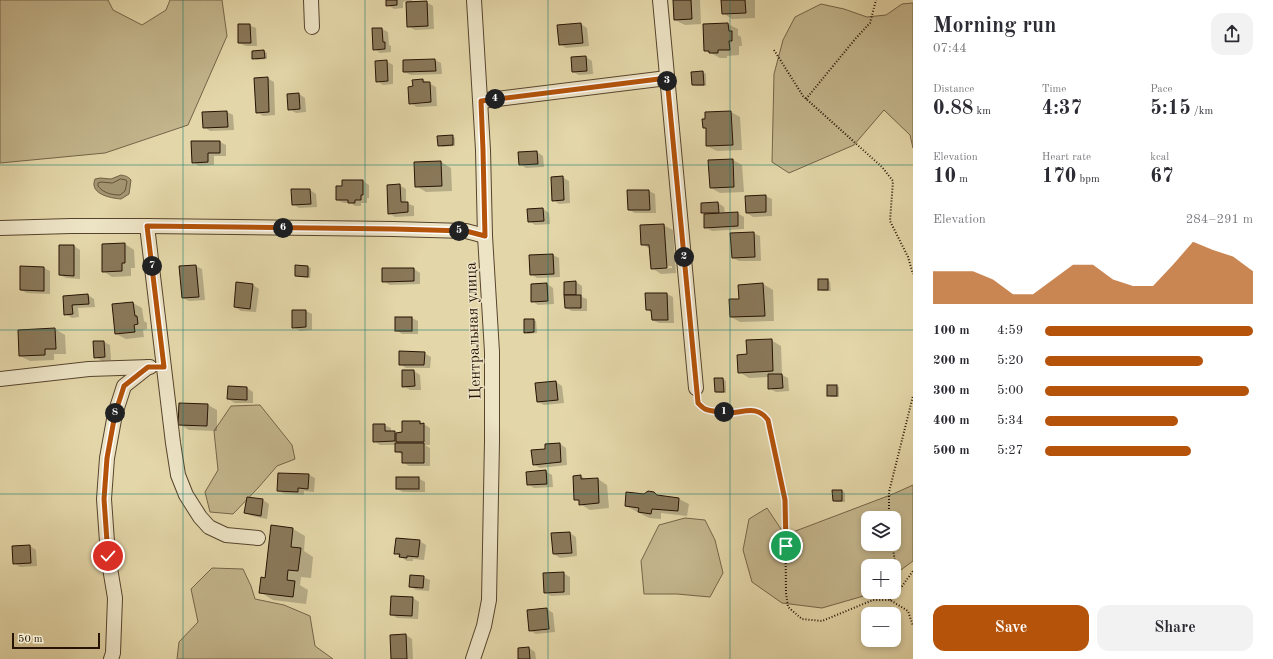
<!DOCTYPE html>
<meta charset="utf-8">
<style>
:root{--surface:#fff;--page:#f2f2f3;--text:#2b2b33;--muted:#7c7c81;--accent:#b45309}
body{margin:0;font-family:"Old Standard TT",serif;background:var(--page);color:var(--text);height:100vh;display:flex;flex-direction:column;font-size:15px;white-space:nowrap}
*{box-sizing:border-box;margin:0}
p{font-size:13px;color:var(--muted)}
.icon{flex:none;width:22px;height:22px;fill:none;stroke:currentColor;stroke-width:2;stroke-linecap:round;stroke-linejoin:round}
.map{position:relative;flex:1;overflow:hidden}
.side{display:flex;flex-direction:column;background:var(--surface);width:360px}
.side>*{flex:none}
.controls{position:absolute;left:861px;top:511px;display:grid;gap:8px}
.controls a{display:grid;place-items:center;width:40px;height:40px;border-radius:8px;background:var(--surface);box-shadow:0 2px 6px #0003;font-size:20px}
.scale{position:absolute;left:12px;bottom:10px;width:88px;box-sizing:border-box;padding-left:4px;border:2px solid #271304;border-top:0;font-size:11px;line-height:14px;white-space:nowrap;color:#271304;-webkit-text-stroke:3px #ede4c6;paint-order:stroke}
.pin{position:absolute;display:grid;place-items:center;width:34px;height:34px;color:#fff;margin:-17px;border:2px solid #fff;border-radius:50%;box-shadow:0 1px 4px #0007}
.km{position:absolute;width:20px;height:20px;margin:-10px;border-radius:50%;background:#222;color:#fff;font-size:11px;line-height:20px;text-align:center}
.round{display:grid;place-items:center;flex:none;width:42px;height:42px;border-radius:12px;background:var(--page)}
.head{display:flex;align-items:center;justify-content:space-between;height:68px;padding:0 20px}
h1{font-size:22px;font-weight:800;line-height:30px}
.figures{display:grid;grid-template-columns:repeat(3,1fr);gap:6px;height:68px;padding:4px 20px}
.figures div{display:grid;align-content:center}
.figures b{font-size:20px;font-weight:800}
.figures small{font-size:11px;font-weight:400}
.figures p{font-size:11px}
.chart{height:112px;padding:8px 20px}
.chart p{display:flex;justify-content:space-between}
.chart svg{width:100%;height:72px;margin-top:4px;fill:var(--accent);opacity:.7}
.button{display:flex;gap:8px;margin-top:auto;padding:8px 20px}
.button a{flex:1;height:46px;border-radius:12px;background:var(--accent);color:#fff;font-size:16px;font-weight:800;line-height:46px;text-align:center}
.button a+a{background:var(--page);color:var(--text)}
ul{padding:0 20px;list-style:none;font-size:13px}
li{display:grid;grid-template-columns:64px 48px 1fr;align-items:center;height:30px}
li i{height:10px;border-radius:5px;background:var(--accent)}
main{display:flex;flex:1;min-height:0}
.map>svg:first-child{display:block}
.green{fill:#c3b58c;stroke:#756448;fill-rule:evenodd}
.water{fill:#a39470;stroke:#716045}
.shadow{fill:#0003;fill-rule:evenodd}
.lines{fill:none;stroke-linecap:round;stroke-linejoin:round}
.shore{stroke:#65543a;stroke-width:1}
.building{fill:#897859;stroke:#271304}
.minor-casing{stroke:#56442d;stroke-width:16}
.path{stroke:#271304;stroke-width:2;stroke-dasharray:1 2;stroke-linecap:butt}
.minor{stroke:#ede4c6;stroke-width:14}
.route-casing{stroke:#fff;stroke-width:8}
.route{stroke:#b45309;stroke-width:5}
.grid{fill:none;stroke:#0f766e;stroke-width:1;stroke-opacity:0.55}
.labels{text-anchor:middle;stroke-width:3;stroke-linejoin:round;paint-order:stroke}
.street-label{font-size:16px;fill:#271304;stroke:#ede4c6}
</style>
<main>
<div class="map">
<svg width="913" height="659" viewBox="0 0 913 659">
<rect width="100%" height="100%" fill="#e3d6a8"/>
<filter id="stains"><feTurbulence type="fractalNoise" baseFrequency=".005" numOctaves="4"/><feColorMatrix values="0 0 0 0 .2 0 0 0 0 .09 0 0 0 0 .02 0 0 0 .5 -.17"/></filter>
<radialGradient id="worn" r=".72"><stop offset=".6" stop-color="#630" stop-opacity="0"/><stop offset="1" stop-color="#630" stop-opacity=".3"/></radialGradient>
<g class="green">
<path d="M0,0H108L113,10L142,25L166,10L170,0H222L227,36L188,125L105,153L0,163Z"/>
<path d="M913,3V148L910,135L884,110L854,145L789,173L772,162L774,74L783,40L795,17L821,4L844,9L867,17L886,15L902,4Z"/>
<path d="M260,405L292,445L295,459L277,466L258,488L233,514L210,512L205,492L218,470L214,431L231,406Z"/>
<path d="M913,485V561L894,575V566H868V592H871L867,595L822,608L782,603L752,582L743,550L749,519L767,508L785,535L893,494ZM868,518H894V544H868Z"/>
<path d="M685,518L705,520L715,540L723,573L710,597L677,594H644L641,561L659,525Z"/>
<path d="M212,568L243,569L251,586L255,599L284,605L310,616L315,646L333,659H177L179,642L198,622L191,589Z"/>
</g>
<path class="water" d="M121,175C125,176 128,176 131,180L129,194L121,199C110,198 89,194 95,179L100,178L111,179Z"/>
<g class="shadow">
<path d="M387,0H412V3L426,2L433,6L434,29L415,30L408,26L407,1L403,2V8L394,9L387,5Z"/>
<path d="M674,0H700L701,24L685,25L675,20Z"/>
<path d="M722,0H755V18L732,19L723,13Z"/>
<path d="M581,24L587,28L589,46L566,48L560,44Z"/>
<path d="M728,24L738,29V35L741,37L742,46H739V55L727,56V58H720L705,50L704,25Z"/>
<path d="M249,25L256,28L257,46H246L239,43Z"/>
<path d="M382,29L388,32L389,45L391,46V52L380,53L374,49Z"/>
<path d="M264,51L267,53V59L256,60L253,58Z"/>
<path d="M586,57L592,61L593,74L579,75L573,72L572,58Z"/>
<path d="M435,60L441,63L442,74L411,75L404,72V61Z"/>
<path d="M386,61L393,65V84L383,85L377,81Z"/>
<path d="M703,72L706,74V86H696L693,85Z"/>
<path d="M267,78L274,82L275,115L263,116L257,112Z"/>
<path d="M423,80L436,87L437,106L417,107L410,103L414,87Z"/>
<path d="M299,94L305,98L306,112L296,113L289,109Z"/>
<path d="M227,112L233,115L234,130L210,131L204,127Z"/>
<path d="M731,112L740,117L742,150L717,151L707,146V129L704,127Z"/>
<path d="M452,136L455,138V146L442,147L439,145Z"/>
<path d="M192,142H220L226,145V156H214V165L199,166L193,162Z"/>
<path d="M537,152L543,156L544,167L526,168L520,164Z"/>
<path d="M733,160L742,165L744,192L720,193L711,188Z"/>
<path d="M441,162L451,168L452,191L426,192L416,186Z"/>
<path d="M562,177L569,181L570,203L559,204L553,200Z"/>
<path d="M363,181L369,185V198H367V203H361V206H355L351,203H344L337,200L343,187Z"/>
<path d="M399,185L406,189V203L414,206V216L395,217L389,213Z"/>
<path d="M310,190L316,194L317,207L299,208L293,204Z"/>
<path d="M649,191L655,194L656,213H635L629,210Z"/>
<path d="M765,196L772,199V216L753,217L747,213Z"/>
<path d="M718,203L724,207L725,214L737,213L744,217V229L712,231L705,227V214L702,213V204Z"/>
<path d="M543,209L549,213L550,224L535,225L529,221Z"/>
<path d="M663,225L673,230L676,273L661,274L652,268L650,249L642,244ZM672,266V268L660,269V267Z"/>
<path d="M753,233L760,236L761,261H739L733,258Z"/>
<path d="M125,244L134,250L135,268H131V276L112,277L103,271Z"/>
<path d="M74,246L80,250V279L66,278L60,275Z"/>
<path d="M553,255L559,258L560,277L537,278L531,274L530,256Z"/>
<path d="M196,266L202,269L205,300L189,301L183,298Z"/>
<path d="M308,267L311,268L310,278L299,277L296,276Z"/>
<path d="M44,268L50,271V294L27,293L21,290Z"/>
<path d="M414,269L420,273V284L390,285L383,281Z"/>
<path d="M828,280L830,282L831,291H822L819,289Z"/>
<path d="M576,282L582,286V297L587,299V311H572L566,308Z"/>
<path d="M547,284L553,288L554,304L538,305L532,301V285Z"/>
<path d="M763,284L773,290L774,321L740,322L731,317L740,300L739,286Z"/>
<path d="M253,285L259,289L256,312L241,311L235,307Z"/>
<path d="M667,294L673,297L674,323H659L652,320V313L647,309Z"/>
<path d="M88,295L94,299L95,307L78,308L79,317L72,318L65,314L64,297Z"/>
<path d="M133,303L142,308L144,321L147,323V329L143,330L144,337L126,339L116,334Z"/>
<path d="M306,311L312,314V330L300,331L293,327Z"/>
<path d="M412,318L418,321V334H402L396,330Z"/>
<path d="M533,320L536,321L537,333L528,334L525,332Z"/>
<path d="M55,329L65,335L66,354H54V360L30,361L20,356L19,331Z"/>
<path d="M771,340L781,346L782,375L788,378L789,391L776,392L769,388V377L749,378L739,372L748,355Z"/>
<path d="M104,342L110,345L111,360L102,361L95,357Z"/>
<path d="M424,353L431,357L430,368H406L400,364Z"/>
<path d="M403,371H414L420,375L421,390H410L403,386Z"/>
<path d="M723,379L726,381V393H719L716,392Z"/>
<path d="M556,382L562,386L564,403L544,405L538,402Z"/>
<path d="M836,386L839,387V397H831L828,395Z"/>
<path d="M229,387L247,388L253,392V403H235L228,399Z"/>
<path d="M208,405L217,410V431L189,430L179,424Z"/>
<path d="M420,422L430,428V445H425L430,448V466H409L403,462V455L396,451V445H380L374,441L384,425L391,428V432L403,433Z"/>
<path d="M560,444L566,448L567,465L540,468L533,464L546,450Z"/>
<path d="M545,471L552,475L553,487L534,488L528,484Z"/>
<path d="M309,475L315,478L314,492L304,491V495L285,494L278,491Z"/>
<path d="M581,476L587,480L598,479L607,485L609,508L590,510L580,504V502L575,499Z"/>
<path d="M418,478L425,482V492H403L397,489Z"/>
<path d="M842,491L845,493V502H836L834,500Z"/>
<path d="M654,493L661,497L679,499L689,504L687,516L661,513V519L649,518L626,506L644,495Z"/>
<path d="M247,498L263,500L269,504L267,519L252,516L245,513Z"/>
<path d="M293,529L305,536L304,551L313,557L311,578L301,577L300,585L308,590L306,604L273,600L260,592Z"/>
<path d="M570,533L576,537L577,556L560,558L554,554Z"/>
<path d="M419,541L426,545L424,560L413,559V561H407L395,553Z"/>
<path d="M30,546L36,550L37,566L20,567L14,563L13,547Z"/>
<path d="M563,573L570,577V595L551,596L545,592Z"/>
<path d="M423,577L430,580L429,591L416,590L410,586Z"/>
<path d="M413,598L419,602L418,619L397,618L391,614Z"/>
<path d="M547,609L553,613L555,632L536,634L529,630Z"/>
<path d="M406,635L412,639L413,659H392L391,636Z"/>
<path d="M529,648L535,652L536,659H519Z"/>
</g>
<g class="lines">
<path class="shore" d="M121,179L126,180L127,182L125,191L120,195C112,195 103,193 98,186V183L101,182L112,183Z"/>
</g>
<g class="building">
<path d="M386,0H397V5L386,6Z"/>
<path d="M673,0H691L692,19L674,20Z"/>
<path d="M721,0H745L746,13L722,14Z"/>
<path d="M427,1L428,26L407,27L406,2Z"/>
<path d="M581,23L583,43L559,45L557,25Z"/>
<path d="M728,23L729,31H732V41H729L730,50H718V53H709V51H704L703,24Z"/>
<path d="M238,24H250L251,43H238Z"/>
<path d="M372,28H382L383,42H385V49L373,50Z"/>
<path d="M264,50L265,58L252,59V51Z"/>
<path d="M586,56L587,71L572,72L571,57Z"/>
<path d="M435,59L436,71L403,72V60Z"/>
<path d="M387,60L388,81L376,82L375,61Z"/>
<path d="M703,71L704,85H692L691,72Z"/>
<path d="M268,77L269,112L256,113L254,78Z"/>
<path d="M423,79V82H430L431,102L409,104L408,87L413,86L412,80Z"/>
<path d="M299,93L300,109L288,110L287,94Z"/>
<path d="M227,111L228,127L203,128L202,112Z"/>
<path d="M731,111L733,145L706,146V128H703L702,119H705V112Z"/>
<path d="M453,135V145L438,146L437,136Z"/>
<path d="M191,141H220V153H208V162L192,163Z"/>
<path d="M537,151L538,164L519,165L518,152Z"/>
<path d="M733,159L734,187L710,188L708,160Z"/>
<path d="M441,161L442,186L415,187L414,162Z"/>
<path d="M563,176L564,200L552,201L551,177Z"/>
<path d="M342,180H363V195H361V200H355V203H348V200H336V186H342Z"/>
<path d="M400,184L401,202H408V212L388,214L387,185Z"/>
<path d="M291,189H310L311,204L292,205Z"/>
<path d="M627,190H649L650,210H628Z"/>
<path d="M766,195V212L746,213L745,196Z"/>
<path d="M718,202L719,213H701V203Z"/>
<path d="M543,208L544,221L528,222L527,209Z"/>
<path d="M738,212V226L704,228V214Z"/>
<path d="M664,224L667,268L651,269L649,245H641L640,225Z"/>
<path d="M754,232L755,257L732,258L730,233Z"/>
<path d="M125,243V263H122V271L102,272V244Z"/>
<path d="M59,245H74V276L59,275Z"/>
<path d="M553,254L554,274L530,275L529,255Z"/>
<path d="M196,265L199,297L182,298L179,266Z"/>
<path d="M295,265L308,266V277L295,276Z"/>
<path d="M20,266L44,267V291L20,290Z"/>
<path d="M382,268H414V281L382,282Z"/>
<rect x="818" y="279" width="10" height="11"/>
<path d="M576,281V295H564V282Z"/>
<path d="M236,282L253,284L250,309L234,307Z"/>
<path d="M547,283L548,301L531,302V284Z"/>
<path d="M763,283L765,316L730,317L729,299H739L738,285Z"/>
<path d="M645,293H667L668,320H652L651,310H646Z"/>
<path d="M88,294L89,304L72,305L73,314L64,315L63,296Z"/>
<path d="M564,295H581V308H565Z"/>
<path d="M133,302L135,316H137L138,324L134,325L135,332L115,334L112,304Z"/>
<path d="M292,310H306V327L292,328Z"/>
<rect x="395" y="317" width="17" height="14"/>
<path d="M524,319H534V332L524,333Z"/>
<path d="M55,328L56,349H45V355L19,356L18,330Z"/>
<path d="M772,339L773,371L738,373L737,355L747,354L746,340Z"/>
<path d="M93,341H104L105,357L94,358Z"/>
<path d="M399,351L425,352L424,365H399Z"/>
<path d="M402,370H414L415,386L402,387Z"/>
<path d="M768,374H782L783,388L768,389Z"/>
<path d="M714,378H723L724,392H715Z"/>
<path d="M556,381L558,400L537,402L535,383Z"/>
<rect x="827" y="385" width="10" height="11"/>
<path d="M228,386L247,387V400L227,399Z"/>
<path d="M179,403L208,404L207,426L178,425Z"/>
<path d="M402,421H420V424L424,423V442H396V433L402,432Z"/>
<path d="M373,424H385V431H395V441L373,442Z"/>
<path d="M395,443H424V463H402V452H395Z"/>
<path d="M560,443L561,462L533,465L531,450L545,449V444Z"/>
<path d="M546,470L547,484L527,485L526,472Z"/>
<path d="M278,473L309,474L308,489L298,488V492L277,491Z"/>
<path d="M581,475V479L598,478L599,503L579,505V500H574L573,476Z"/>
<rect x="396" y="477" width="23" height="12"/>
<path d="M832,490H842V501H833Z"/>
<path d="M648,491L654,492L657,495L679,498L678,511L652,509L651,514L638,512L639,508L625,506L626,492L644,494Z"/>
<path d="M247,497L263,499L261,516L244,513Z"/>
<path d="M271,525L293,528L291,547L301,548L298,571L288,570L287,580L295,581L293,597L259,593L261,577L265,578Z"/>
<path d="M570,532L572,553L553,554L551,533Z"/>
<path d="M396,538L420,540L418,557L407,556V558L399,557L400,554H394Z"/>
<path d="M30,545L31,563L13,564L12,546Z"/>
<path d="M564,572V592L544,593L543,573Z"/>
<path d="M410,575L424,576L423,588L409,587Z"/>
<path d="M391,596L413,597L412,616L390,615Z"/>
<path d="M547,608L549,629L529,631L527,610Z"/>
<path d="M406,634L407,659H391L390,635Z"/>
<path d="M529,647L530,659H518V648Z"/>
</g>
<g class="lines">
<defs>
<g id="minor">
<path d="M311,0L312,27"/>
<path d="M660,0L696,388"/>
<path d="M481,101L667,78"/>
<path d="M147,226L173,443L178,475L186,495L200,517L209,527L226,535L258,538"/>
<path d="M0,228L71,226H147L393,229L466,231L485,236"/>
<path d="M0,379L89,369L150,367"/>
<path d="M111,659L113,653L115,598L108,556L104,499L107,458L115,414L124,386L148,367"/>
<path d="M473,659L484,626L489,600L492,441V352L485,236L483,150L474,0"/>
</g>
</defs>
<use href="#minor" class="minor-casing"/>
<g class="path">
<path d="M774,50L803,96L882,167L893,181L890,221L908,257L913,274"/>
<path d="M806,99L856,38L870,23L876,0"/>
<path d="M697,399L698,403C700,405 703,408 705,409C709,411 725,413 730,413C745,412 757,405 768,420L785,500L786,593L788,607L802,619L822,621L873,600H890L908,611L913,626"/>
<path d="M889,518V492L913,396"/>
<path d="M900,589L913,571"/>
<path d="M890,600L900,590L892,544"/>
</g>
<use href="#minor" class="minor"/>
</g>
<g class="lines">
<defs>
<path id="route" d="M108,556L104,499L107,458L115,414L124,386L148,367H164L147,226L394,229L466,231L485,236L483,150L481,101L667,78L698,403C700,405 703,408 705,409C709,411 725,413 730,413C745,412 757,405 768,420L785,500L786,546"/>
</defs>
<use href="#route" class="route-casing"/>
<use href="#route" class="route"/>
</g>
<path class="grid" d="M183,0V659M365,0V659M548,0V659M730,0V659M0,165H913M0,330H913M0,494H913"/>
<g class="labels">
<g class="street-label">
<text transform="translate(472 331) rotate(-92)" y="6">Центральная улица</text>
</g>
</g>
<rect width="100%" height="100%" filter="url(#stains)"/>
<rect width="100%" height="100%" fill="url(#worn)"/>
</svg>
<div class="controls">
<a><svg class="icon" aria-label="layers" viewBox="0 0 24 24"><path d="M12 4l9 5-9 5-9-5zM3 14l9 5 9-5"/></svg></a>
<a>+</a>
<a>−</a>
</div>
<div class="scale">50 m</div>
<div class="pin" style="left:786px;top:546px;background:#1e9e55"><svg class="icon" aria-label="arrive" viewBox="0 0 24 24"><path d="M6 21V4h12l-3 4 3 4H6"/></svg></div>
<div class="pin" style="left:108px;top:556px;background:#d93025"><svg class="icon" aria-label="check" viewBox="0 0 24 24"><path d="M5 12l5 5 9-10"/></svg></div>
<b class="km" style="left:724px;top:412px">1</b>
<b class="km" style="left:684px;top:257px">2</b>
<b class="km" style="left:667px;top:81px">3</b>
<b class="km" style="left:495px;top:99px">4</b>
<b class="km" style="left:459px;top:231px">5</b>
<b class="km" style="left:283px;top:228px">6</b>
<b class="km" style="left:152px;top:266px">7</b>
<b class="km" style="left:115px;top:413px">8</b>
</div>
<section class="side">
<div class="head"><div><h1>Morning run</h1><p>07:44</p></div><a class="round"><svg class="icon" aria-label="share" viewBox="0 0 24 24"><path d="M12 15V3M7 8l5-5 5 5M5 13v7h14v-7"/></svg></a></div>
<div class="figures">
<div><p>Distance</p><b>0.88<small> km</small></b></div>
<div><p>Time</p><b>4:37</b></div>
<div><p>Pace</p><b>5:15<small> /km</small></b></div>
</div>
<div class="figures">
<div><p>Elevation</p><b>10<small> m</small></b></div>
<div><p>Heart rate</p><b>170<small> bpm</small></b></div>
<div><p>kcal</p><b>67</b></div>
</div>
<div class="chart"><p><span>Elevation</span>284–291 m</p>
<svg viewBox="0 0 160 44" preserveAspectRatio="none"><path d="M0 44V24L10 24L20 24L30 29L40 38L50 38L60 29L70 20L80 20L90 29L100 33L110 33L120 20L130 6L140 11L150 15L160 24V44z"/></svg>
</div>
<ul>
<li><b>100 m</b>4:59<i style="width:100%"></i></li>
<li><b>200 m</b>5:20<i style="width:76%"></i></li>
<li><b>300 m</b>5:00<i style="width:98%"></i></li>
<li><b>400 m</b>5:34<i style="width:64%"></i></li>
<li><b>500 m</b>5:27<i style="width:70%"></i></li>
</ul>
<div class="button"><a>Save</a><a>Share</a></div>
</section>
</main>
